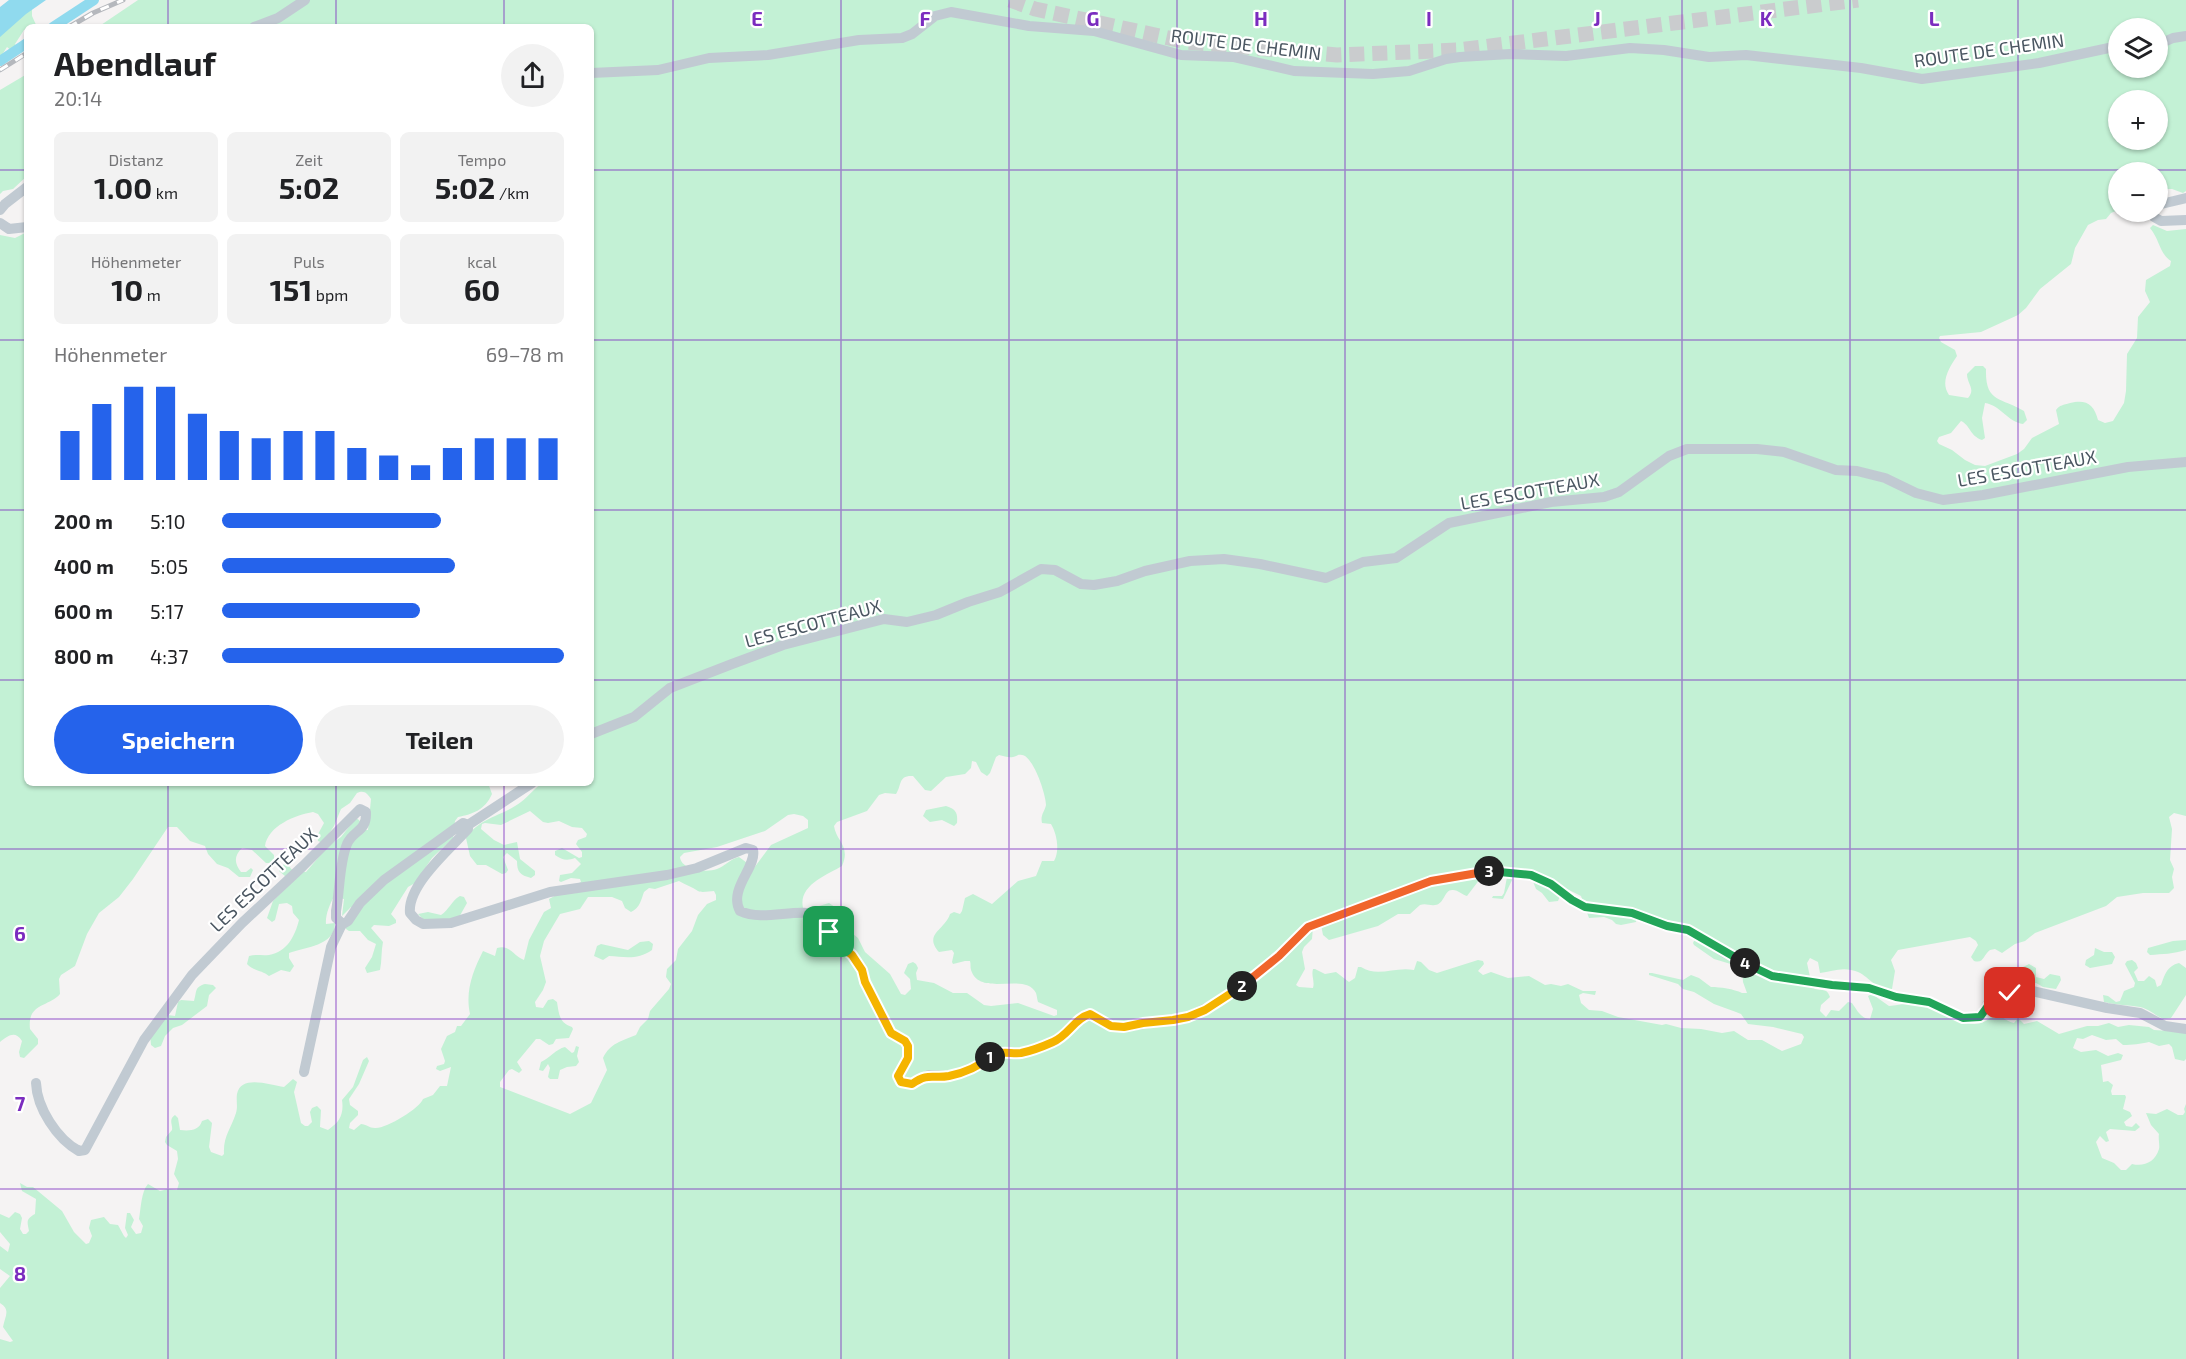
<!DOCTYPE html>
<html lang="de">
<meta charset="utf-8">
<style>
:root{--surface:#fff;--page:#f2f2f2;--text:#202124;--muted:#757577;--accent:#2563eb}
body{margin:0;font-family:"Exo 2",sans-serif;background:var(--page);color:var(--text);height:100vh;display:flex;flex-direction:column;font-size:22px;white-space:nowrap}
*{box-sizing:border-box;margin:0}
p{font-size:20px;color:var(--muted)}
.icon{flex:none;width:33px;height:33px;fill:none;stroke:currentColor;stroke-width:2;stroke-linecap:round;stroke-linejoin:round}
.map{position:relative;flex:1;overflow:hidden}
.drawer{position:absolute;left:24px;top:24px;width:570px;height:762px;display:flex;flex-direction:column;background:var(--surface);border-radius:9px;box-shadow:0 2px 4px #0004}
.drawer>*{flex:none}
.fabs{position:absolute;left:2108px;top:18px;display:grid;gap:12px}
.fabs a{display:grid;place-items:center;width:60px;height:60px;border-radius:50%;background:var(--surface);box-shadow:0 2px 4px #0004;font-size:30px}
.pin{position:absolute;display:grid;place-items:center;width:51px;height:51px;color:#fff;margin:-26px;border-radius:12px;box-shadow:0 3px 9px #0006}
.km{position:absolute;width:30px;height:30px;margin:-15px;border-radius:50%;background:#222;color:#fff;font-size:16px;line-height:30px;text-align:center}
.round{display:grid;place-items:center;flex:none;width:63px;height:63px;border-radius:32px;background:var(--page)}
.summary{display:flex;align-items:center;justify-content:space-between;height:102px;padding:0 30px}
h1{font-size:33px;font-weight:700;line-height:45px}
.figures{display:grid;grid-template-columns:repeat(3,1fr);gap:9px;height:102px;padding:6px 30px}
.figures div{display:grid;align-content:center;border-radius:9px;background:var(--page);text-align:center}
.figures b{font-size:30px;font-weight:700}
.figures small{font-size:16px;font-weight:400}
.figures p{font-size:16px}
.chart{height:168px;padding:12px 30px}
.chart p{display:flex;justify-content:space-between}
.chart svg{width:100%;height:108px;margin-top:6px;stroke:var(--accent);stroke-width:6}
.cta{display:flex;gap:12px;margin-top:auto;padding:12px 30px}
.cta a{flex:1;height:69px;border-radius:36px;background:var(--accent);color:#fff;font-size:24px;font-weight:700;line-height:69px;text-align:center}
.cta a+a{background:var(--page);color:var(--text)}
ul{padding:0 30px;list-style:none;font-size:20px}
li{display:grid;grid-template-columns:96px 72px 1fr;align-items:center;height:45px}
li i{height:15px;border-radius:8px;background:var(--accent)}
.map>svg:first-child{display:block}
.green{fill:#c3f1d5;fill-rule:evenodd}
.water{fill:#90daee}
.lines{fill:none;stroke-linecap:round;stroke-linejoin:round}
.canal{stroke:#90daee;stroke-width:10}
.highway-tunnel{stroke:#caccce;stroke-width:15;stroke-dasharray:15 8;stroke-linecap:butt}
.minor{stroke:#c1cad2;stroke-width:10}
.rail-casing{stroke:#b5b8bd;stroke-width:5}
.rail{stroke:#fff;stroke-width:3;stroke-dasharray:9;stroke-linecap:butt}
.split-1-casing{stroke:#fff;stroke-width:12}
.split-2-casing{stroke:#fff;stroke-width:12}
.split-3-casing{stroke:#fff;stroke-width:12}
.split-4-casing{stroke:#fff;stroke-width:12}
.split-5-casing{stroke:#fff;stroke-width:12}
.split-1{stroke:#f5b400;stroke-width:8}
.split-2{stroke:#f5b400;stroke-width:8}
.split-3{stroke:#f0652b;stroke-width:8}
.split-4{stroke:#22a559;stroke-width:8}
.split-5{stroke:#22a559;stroke-width:8}
.grid{fill:none;stroke:#7b2cbf;stroke-width:1.5;stroke-opacity:0.55}
.labels{text-anchor:middle;stroke-width:4.5;stroke-linejoin:round;paint-order:stroke}
.street-label{font-size:18px;fill:#4a5661;stroke:#fff}
.grid-label{font-size:20px;text-anchor:middle;font-weight:bold;fill:#7b2cbf;stroke:#fff;stroke-width:4.5;stroke-linejoin:round;paint-order:stroke}
</style>
<div class="map">
<svg width="2186" height="1359" viewBox="0 0 2186 1359">
<rect width="100%" height="100%" fill="#f5f3f3"/>
<g class="green">
<path d="M138,0H2186V191L2183,193L2172,189H2157V172H2118V210L2111,213L2106,219L2098,220L2088,225L2075,248L2071,264L2040,289L2026,308L2018,315L1981,332L1940,336L1939,338L1941,342L1955,350L1957,356C1949,368 1940,382 1949,395L1968,398C1976,389 1967,384 1967,374L1975,366H1983L1986,369C1985,403 2001,397 2024,411L2027,420L2023,424C2008,422 2000,405 1985,403L1982,418L1985,438L1982,440C1970,436 1970,425 1961,421L1951,433L1939,437L1937,441L1939,444L1952,450L1965,460L1975,465L1985,466L2017,454L2024,449L2032,438L2059,424L2056,410C2060,405 2063,405 2070,403C2086,399 2094,404 2098,420L2105,423L2113,421L2124,403L2126,391L2127,354L2137,338L2138,317L2150,302L2145,291L2146,280L2170,266L2171,261C2159,253 2160,240 2150,228L2153,225L2167,231L2186,229V816L2174,813L2169,817L2172,829L2170,860L2174,869L2172,877L2174,888L2169,893H2143L2117,897L2106,906L2035,933L2025,941L2015,944L2002,953L1995,949L1990,950C1983,955 1984,964 1974,961L1971,957L1978,945L1976,941L1970,937L1898,950L1891,960L1895,971L1892,989C1876,991 1871,978 1858,972C1844,966 1833,971 1820,973L1818,962L1810,958L1807,963L1812,986L1815,989C1823,991 1827,988 1830,997L1821,1005L1820,1011L1826,1017L1831,1010L1839,1011L1848,1002L1852,1003C1857,1010 1861,1019 1870,1019L1873,1009L1868,996L1872,994L1889,1006C1901,1005 1911,1002 1922,1004C1949,1009 1972,1040 1995,1013H1998C2003,1018 2008,1022 2014,1023L2018,1018L2024,1024L2037,1021L2059,1034L2087,1026H2098L2109,1023L2118,1027L2129,1025L2149,1027L2154,1030L2186,1032V1059L2184,1061L2175,1059L2172,1047L2169,1044L2159,1046L2149,1042C2140,1044 2133,1045 2123,1045L2116,1039L2106,1040L2092,1035L2083,1039L2077,1038L2073,1048L2081,1052L2096,1050L2108,1056L2118,1053L2123,1055L2121,1060L2101,1065L2103,1082L2108,1081L2113,1085L2111,1091L2112,1095H2125L2126,1097L2123,1109L2130,1112L2132,1116L2124,1122L2126,1126L2132,1127L2136,1123L2140,1127L2135,1131L2110,1129L2106,1132L2109,1141L2106,1142L2100,1136L2096,1142L2102,1158L2114,1163L2121,1170H2126L2132,1164C2144,1167 2155,1162 2159,1149C2160,1145 2158,1139 2159,1134L2151,1125L2146,1113L2156,1114L2167,1109L2178,1115H2183L2185,1112L2184,1109L2186,1104V1359H0V1339L10,1342L13,1341L3,1327C5,1316 11,1310 0,1303V1288L10,1276L0,1269V1246L8,1252L10,1244L0,1232V1214L9,1218L15,1212L20,1214L22,1218L20,1229L23,1234H26L29,1231C27,1221 26,1219 35,1214L36,1199L22,1191L20,1183L27,1187H33L62,1211L74,1232L86,1244L89,1243L92,1236L89,1228L91,1220L104,1217L110,1224L118,1225L124,1236L126,1238L128,1235L125,1228L127,1213H130L134,1220L131,1227L136,1234L141,1233L143,1226L139,1219C141,1208 141,1192 148,1184L160,1191L168,1189L177,1190L179,1183L174,1174L178,1159L177,1151L167,1145L165,1142L166,1137L172,1130C173,1124 168,1120 175,1115L178,1118L180,1130C189,1131 199,1131 202,1121L208,1119L212,1123L209,1147L211,1152L222,1156L224,1154C223,1136 231,1129 236,1113C238,1107 236,1100 237,1094C241,1074 270,1085 284,1087L293,1079L297,1082L294,1092L301,1123L305,1126H308L312,1122L310,1112L312,1108L317,1106L321,1110L320,1127L328,1130C340,1122 344,1114 342,1100L353,1087L363,1060L367,1057L369,1061L359,1084L349,1099L350,1105L358,1111V1115L350,1123L349,1128L354,1130L361,1124C366,1124 369,1128 375,1128C386,1129 420,1108 423,1099L433,1095L440,1086H447L451,1067L440,1071L436,1069L437,1066L444,1064L445,1061L441,1049L447,1036L455,1032L457,1026H461L470,1014C465,991 473,971 483,951L495,956L497,948C510,944 513,956 524,960L529,940L544,912L551,908L549,899L581,882L580,879L571,878L561,882L559,881L560,875L572,873L581,864L575,858C567,861 562,860 555,855V851L562,848L579,858L582,857V852L576,844L578,840L586,837L587,834L582,828L572,827L559,821L548,823L543,822L530,811L501,825L485,823L482,824L481,829L494,840L504,845L517,842L520,859L535,871V875L531,878C520,875 517,872 517,861L507,853L503,857L508,870L506,873L502,874L486,865H477L470,856L466,838C480,817 503,816 521,802C529,796 534,788 543,783H591V27H98ZM2118,28H2157V68H2118ZM2118,100H2157V140H2118ZM999,755C1004,756 1009,758 1013,757C1018,756 1017,754 1022,755C1033,756 1046,794 1046,805C1045,811 1040,815 1042,823L1051,824C1057,834 1060,851 1054,861H1042L1036,876L1018,881L992,904L973,894L965,898L962,911L960,914L954,912L950,914C945,930 923,934 939,952L952,950L954,953L952,962L953,964L965,961H970C971,964 970,967 971,970C980,998 1025,971 1036,993C1037,996 1037,999 1038,1002L1057,1010V1015L1054,1016L1018,1003L991,1006L984,1005L967,993H953L934,983L917,980L916,973L918,968L916,964L913,962L908,964L904,973L910,979L911,989L905,995L901,994L890,974L865,952L858,938L842,925L835,907L829,903L809,909L803,908C798,885 827,875 842,866C851,846 836,841 834,826L837,822L867,811L879,795L885,793L896,794C902,785 898,775 913,776L925,790L931,791L946,777L965,774L971,768L972,761L976,762L981,772L987,776L990,773L996,757ZM794,814L803,816L808,820V828L771,845L754,868L739,857C730,859 725,866 717,869C706,873 681,870 680,857L684,853L717,847L765,831L788,815ZM1529,872L1536,889L1542,893L1549,902L1558,901L1563,889H1567L1581,896L1589,918L1604,917L1612,920L1616,924L1621,925L1636,922L1638,914L1668,920L1695,930L1698,932L1693,943L1694,945L1714,959L1734,965L1742,970L1743,982L1747,993H1742C1734,989 1720,987 1711,987L1699,978L1691,975L1683,980L1652,973H1649V975L1678,984L1683,989L1694,992L1714,1004L1736,1012L1741,1014L1748,1024L1773,1027L1802,1034L1804,1037L1801,1044L1782,1051L1762,1040H1748L1734,1031L1722,1033L1701,1029L1681,1028L1666,1024L1662,1025L1618,1017L1602,1011L1589,1010L1581,1003L1579,995L1583,993L1595,995L1596,991H1583L1568,984L1561,986L1551,984L1545,985L1529,976L1508,978L1491,972L1483,975L1478,971L1484,964L1483,961L1478,960L1437,973L1429,970L1421,962L1417,961L1414,970C1395,966 1378,978 1361,967H1358L1355,978L1349,982L1336,972L1325,974L1315,969H1313C1311,976 1315,981 1313,988L1299,987L1296,985L1305,969L1302,952L1304,947L1312,939L1313,927L1321,925L1323,935L1329,940L1378,926L1398,914H1410L1420,905C1426,903 1430,906 1435,905C1445,904 1444,889 1453,890C1458,890 1463,895 1467,896L1483,875L1489,876L1485,884L1496,877H1507L1504,893L1502,896H1493L1492,898L1503,899L1513,878ZM679,881C686,885 692,887 698,891C702,893 709,891 714,891L716,895V900L707,904L698,915L692,931L678,949L676,960L667,969L666,977L671,984L669,989L650,1011L648,1019L640,1027L636,1035C622,1041 610,1043 603,1058L607,1070L591,1103L570,1114L500,1087V1082L509,1070L512,1069L519,1073L522,1070L517,1062L536,1039H540L549,1045L553,1044L556,1039L569,1038L573,1029L572,1027C559,1023 559,1014 557,1002L553,999L548,1000L543,1008L536,1007L535,1002L543,990L546,982L540,956L544,941L560,914L580,909L588,897H612L622,901L625,908L631,912C640,908 641,900 644,892L649,888L655,889Z"/>
<path d="M32,5V16L37,27H27V30H24L15,44L17,47L27,41V46L14,53L7,47L0,58V26Z"/>
<path d="M27,74V176L13,189L3,191L0,194V90Z"/>
<path d="M27,232V783H488L492,794C485,810 473,814 458,817L455,821L453,838L432,858L415,883L408,887L391,914L396,920V923L389,926L374,925L371,928L383,942C381,951 382,961 380,970L367,973L365,968L372,957L376,944L368,940L360,931H349L346,929L345,926L358,911L351,907L342,916L344,899L334,897C330,903 325,916 326,924L335,923C335,946 305,947 289,953V958L294,966L290,972L281,970L269,976C262,970 253,971 247,964L249,956C256,954 262,956 269,955C287,952 295,936 299,920L293,913L292,906L287,903L279,904L275,920L272,922L267,918L273,901L292,882L279,871L284,864L288,865L293,871L306,872L329,845L341,837L356,818L359,820L365,830H368L371,799C367,793 364,790 357,793L350,803L341,809L334,826L323,843L318,841L317,836L324,823L318,814L313,812C295,815 268,826 265,846L274,855V860L271,863H266L252,850L242,848C234,856 234,863 241,872H246L251,868L253,870L250,877H239L228,868L217,864L208,854L205,846L190,841L177,827H168L133,879L119,897L99,913L87,934L75,966L61,975L59,979L60,994C49,1007 27,1003 30,1029L38,1039V1044L24,1058L20,1057L19,1052L22,1041C15,1030 8,1036 0,1042V235L15,238Z"/>
<path d="M946,806C956,809 958,813 957,823L954,826L942,820L930,822L923,816L926,810Z"/>
<path d="M460,896L464,897L467,903L458,919L431,927L418,914L428,912L441,915C449,910 452,900 460,896Z"/>
<path d="M2186,940V950C2173,954 2163,954 2150,955L2147,952L2148,948L2173,941Z"/>
<path d="M649,941L653,944L652,950C638,960 625,957 609,956L603,960L594,956L597,946L601,944L628,950L640,942Z"/>
<path d="M2095,948L2104,952H2112L2115,957L2112,964L2090,968L2085,965L2086,960L2094,955Z"/>
<path d="M2132,960L2136,963L2138,968L2134,972L2138,981H2144L2149,976L2155,980L2157,987L2161,985C2165,974 2167,966 2179,963L2186,968V995L2171,1018L2163,1019C2155,1015 2149,1009 2140,1007C2128,1005 2116,1005 2104,1002L2103,995L2108,996L2116,1002L2120,1001L2124,991L2134,987L2135,983L2125,964L2127,961Z"/>
<path d="M2029,964L2036,968V977L2044,979L2050,974L2060,976L2061,980L2056,989L2043,987L2036,983L2022,986L2018,975L2019,969Z"/>
<path d="M205,984L213,985L216,988L209,995L207,1006L182,1025L173,1028L165,1036L161,1046L155,1048L151,1045L150,1034L168,1015L175,1016L178,1002L181,1000L194,1001C197,992 194,987 205,984Z"/>
<path d="M576,1046L579,1047L577,1056L579,1062L576,1066L567,1067L560,1070L558,1079H550L548,1077L550,1068L548,1064L543,1071L539,1070L541,1062C550,1058 556,1049 565,1047L572,1053L574,1052Z"/>
</g>
<path class="water" d="M9,0H46L26,14L0,37V7Z"/>
<g class="lines">
<g class="canal">
<path d="M53,27L94,0"/>
<path d="M0,61L27,43"/>
</g>
<path class="highway-tunnel" d="M1010,0L1035,9L1187,42L1337,55L1458,50L1858,0"/>
<g class="minor">
<path d="M254,27L278,18L305,0"/>
<path d="M2157,45L2173,38L2186,36"/>
<path d="M591,73L658,70L709,58L768,55L859,40L902,38L912,34L935,16L951,12L1029,26L1094,31L1181,55L1233,57L1294,71L1373,74L1409,71L1446,59L1460,57L1510,54L1566,56L1630,48L1664,50L1709,57L1746,55L1861,68L1922,79L2039,63L2118,46"/>
<path d="M2157,205L2186,198"/>
<path d="M0,210L5,204L27,187"/>
<path d="M2154,212V217L2161,221L2186,220"/>
<path d="M0,223L9,229L27,227"/>
<path d="M591,734L634,717L670,688L732,664L783,645L884,619L907,622L936,615L968,602L1000,592L1041,569L1055,570L1081,584L1094,585L1117,581L1145,571L1190,561L1224,559L1260,564L1326,578L1363,562L1396,558L1449,523L1551,502L1604,497L1619,492L1669,456L1687,449H1757L1784,452L1836,470L1857,471L1885,478L1916,493L1943,500L1983,495L2128,467L2186,462"/>
<path d="M468,825L532,783"/>
<path d="M304,1072L331,947L342,924"/>
<path d="M36,1083C37,1108 57,1139 79,1151L85,1150L144,1040L192,975L242,923L303,866L360,809L366,812C367,832 353,830 347,844C339,864 340,890 336,911V918L343,924L348,921L360,903L384,880L463,823L468,825V829C451,848 407,885 410,913L416,920L423,924L451,923L550,892L667,875L697,868L746,848L753,850C757,867 728,889 740,911C766,923 799,905 823,917L833,940L852,955L862,970L865,982L885,1022L891,1033L905,1041L908,1046V1058L898,1076L901,1082L912,1084L929,1075L948,1076L965,1072L998,1052L1021,1053L1049,1044L1060,1039L1083,1016L1090,1014L1111,1026L1124,1027L1188,1017L1216,1003L1243,985L1279,956L1308,927L1431,881L1489,871L1531,875L1551,884L1572,900L1585,907L1632,913L1669,927L1688,930L1725,953L1772,976L1832,985L1869,988L1896,997L1929,1002L1963,1018L1980,1017L1987,1005L1998,998L2016,992L2032,991L2107,1008L2140,1013L2165,1026L2186,1029"/>
</g>
<defs>
<g id="rail">
<path d="M69,27L93,13L123,0"/>
<path d="M0,70L27,53"/>
</g>
</defs>
<use href="#rail" class="rail-casing"/>
<use href="#rail" class="rail"/>
</g>
<g class="lines">
<defs>
<path id="split-1" d="M829,932L833,940L852,955L862,970L865,982L891,1033L905,1041L908,1046V1058L898,1076L901,1082L912,1084C929,1072 932,1079 949,1076C964,1073 978,1067 990,1057"/>
<path id="split-2" d="M990,1057C1001,1050 1009,1054 1021,1053C1031,1051 1044,1046 1053,1042C1068,1036 1075,1018 1090,1014L1111,1026L1124,1027L1143,1023L1173,1020L1188,1017L1205,1010L1242,986"/>
<path id="split-3" d="M1242,986L1279,956L1308,927L1431,881L1489,871"/>
<path id="split-4" d="M1489,871L1531,875L1551,884L1572,900L1585,907L1632,913L1667,926L1688,930L1745,963"/>
<path id="split-5" d="M1745,963L1772,976L1832,985L1869,988L1896,997L1929,1002L1963,1018L1980,1017L1990,1003L2010,993"/>
</defs>
<use href="#split-1" class="split-1-casing"/>
<use href="#split-2" class="split-2-casing"/>
<use href="#split-3" class="split-3-casing"/>
<use href="#split-4" class="split-4-casing"/>
<use href="#split-5" class="split-5-casing"/>
<use href="#split-1" class="split-1"/>
<use href="#split-2" class="split-2"/>
<use href="#split-3" class="split-3"/>
<use href="#split-4" class="split-4"/>
<use href="#split-5" class="split-5"/>
</g>
<path class="grid" d="M168,0V27M336,0V27M504,0V27M673,0V1359M841,0V1359M1009,0V1359M1177,0V1359M1345,0V1359M1513,0V1359M1682,0V1359M1850,0V1359M2018,0V1359M0,170H27M591,170H2186M0,340H27M591,340H2186M0,510H27M591,510H2186M0,680H27M591,680H2186M168,783V1359M336,783V1359M504,783V1359M0,849H2186M0,1019H2186M0,1189H2186"/>
<g class="labels">
<g class="street-label">
<text transform="translate(1246 45) rotate(7)" y="6">ROUTE DE CHEMIN</text>
<text transform="translate(1989 51) rotate(-8)" y="6">ROUTE DE CHEMIN</text>
<text transform="translate(2027 469) rotate(-10)" y="6">LES ESCOTTEAUX</text>
<text transform="translate(1530 492) rotate(-10)" y="6">LES ESCOTTEAUX</text>
<text transform="translate(813 624) rotate(-15)" y="6">LES ESCOTTEAUX</text>
<text transform="translate(264 880) rotate(-44)" y="6">LES ESCOTTEAUX</text>
</g>
</g>
<g class="grid-label">
<text x="757" y="26">E</text>
<text x="925" y="26">F</text>
<text x="1093" y="26">G</text>
<text x="1261" y="26">H</text>
<text x="1429" y="26">I</text>
<text x="1597" y="26">J</text>
<text x="1766" y="26">K</text>
<text x="1934" y="26">L</text>
<text x="20" y="941">6</text>
<text x="20" y="1111">7</text>
<text x="20" y="1281">8</text>
</g>
</svg>
<div class="fabs">
<a><svg class="icon" aria-label="layers" viewBox="0 0 24 24"><path d="M12 4l9 5-9 5-9-5zM3 14l9 5 9-5"/></svg></a>
<a>+</a>
<a>−</a>
</div>
<div class="pin" style="left:829px;top:932px;background:#1e9e55"><svg class="icon" aria-label="arrive" viewBox="0 0 24 24"><path d="M6 21V4h12l-3 4 3 4H6"/></svg></div>
<div class="pin" style="left:2010px;top:993px;background:#d93025"><svg class="icon" aria-label="check" viewBox="0 0 24 24"><path d="M5 12l5 5 9-10"/></svg></div>
<b class="km" style="left:990px;top:1057px">1</b>
<b class="km" style="left:1242px;top:986px">2</b>
<b class="km" style="left:1489px;top:871px">3</b>
<b class="km" style="left:1745px;top:963px">4</b>
<section class="drawer">
<div class="summary"><div><h1>Abendlauf</h1><p>20:14</p></div><a class="round"><svg class="icon" aria-label="share" viewBox="0 0 24 24"><path d="M12 15V3M7 8l5-5 5 5M5 13v7h14v-7"/></svg></a></div>
<div class="figures">
<div><p>Distanz</p><b>1.00<small> km</small></b></div>
<div><p>Zeit</p><b>5:02</b></div>
<div><p>Tempo</p><b>5:02<small> /km</small></b></div>
</div>
<div class="figures">
<div><p>Höhenmeter</p><b>10<small> m</small></b></div>
<div><p>Puls</p><b>151<small> bpm</small></b></div>
<div><p>kcal</p><b>60</b></div>
</div>
<div class="chart"><p><span>Höhenmeter</span>69–78 m</p>
<svg viewBox="0 0 160 44" preserveAspectRatio="none"><path d="M5 44V24M15 44V13M25 44V6M35 44V6M45 44V17M55 44V24M65 44V27M75 44V24M85 44V24M95 44V31M105 44V34M115 44V38M125 44V31M135 44V27M145 44V27M155 44V27"/></svg>
</div>
<ul>
<li><b>200 m</b>5:10<i style="width:64%"></i></li>
<li><b>400 m</b>5:05<i style="width:68%"></i></li>
<li><b>600 m</b>5:17<i style="width:58%"></i></li>
<li><b>800 m</b>4:37<i style="width:100%"></i></li>
</ul>
<div class="cta"><a>Speichern</a><a>Teilen</a></div>
</section>
</div>
